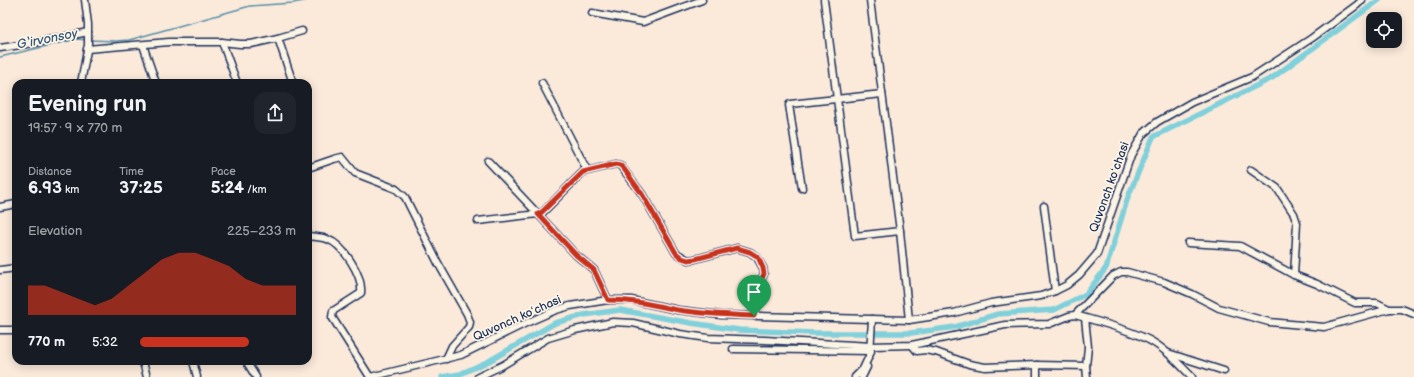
<!DOCTYPE html>
<meta charset="utf-8">
<style>
:root{--surface:#171b24;--page:#20242c;--text:#f1f3f6;--muted:#9ea1a6;--accent:#c8321e}
body{margin:0;font-family:"Balsamiq Sans",sans-serif;background:var(--page);color:var(--text);height:100vh;display:flex;flex-direction:column;font-size:15px;white-space:nowrap}
*{box-sizing:border-box;margin:0}
p{font-size:13px;color:var(--muted)}
.icon{flex:none;width:22px;height:22px;fill:none;stroke:currentColor;stroke-width:2;stroke-linecap:round;stroke-linejoin:round}
.map{position:relative;flex:1;overflow:hidden}
.panel{position:absolute;left:12px;top:79px;width:300px;height:286px;display:flex;flex-direction:column;background:var(--surface);border-radius:12px;box-shadow:0 2px 10px #0003}
.panel>*{flex:none}
.buttons{position:absolute;left:1366px;top:12px;display:grid;gap:8px}
.buttons a{display:grid;place-items:center;width:36px;height:36px;border-radius:8px;background:var(--surface);box-shadow:0 2px 10px #0003;font-size:20px}
.pin{position:absolute;display:grid;place-items:center;width:34px;height:34px;color:#fff;margin:-41px -17px;border-radius:50% 50% 50% 0;rotate:-45deg;box-shadow:0 0 4px #0007}
.pin .icon{rotate:45deg}
.round{display:grid;place-items:center;flex:none;width:42px;height:42px;border-radius:12px;background:var(--page)}
.summary{display:flex;align-items:center;justify-content:space-between;height:68px;padding:0 16px}
h1{font-size:22px;font-weight:700;line-height:30px}
.metrics{display:grid;grid-template-columns:repeat(3,1fr);gap:6px;height:68px;padding:4px 16px}
.metrics div{display:grid;align-content:center}
.metrics b{font-size:17px;font-weight:700}
.metrics small{font-size:11px;font-weight:400}
.metrics p{font-size:11px}
.chart{height:112px;padding:8px 16px}
.chart p{display:flex;justify-content:space-between}
.chart svg{width:100%;height:72px;margin-top:4px;fill:var(--accent);opacity:.7}
ul{padding:0 16px;list-style:none;font-size:13px}
li{display:grid;grid-template-columns:64px 48px 1fr;align-items:center;height:30px}
li i{height:10px;border-radius:5px;background:var(--accent)}
.map>svg:first-child{display:block}
.lines{fill:none;stroke-linecap:round;stroke-linejoin:round}
.stream{stroke:#5890a9;stroke-width:1.5}
.canal{stroke:#80d0db;stroke-width:5.5}
.street-casing{stroke:#1b2f5e;stroke-width:9}
.street{stroke:#fcf5e5;stroke-width:6}
.route-casing{stroke:#fff;stroke-width:8}
.route{stroke:#c8321e;stroke-width:5}
.labels{text-anchor:middle;stroke-width:3.5;stroke-linejoin:round;paint-order:stroke}
.street-label{font-size:12px;fill:#1b2f5e;stroke:#fcf5e5}
.water-label{font-size:13px;font-style:italic;fill:#34577d;stroke:#fcf5e5}
</style>
<div class="map">
<svg width="1414" height="377" viewBox="0 0 1414 377">
<rect width="100%" height="100%" fill="#fbeada"/>
<filter id="ink" filterUnits="userSpaceOnUse"><feTurbulence type="fractalNoise" baseFrequency=".025" numOctaves="2"/><feDisplacementMap in="SourceGraphic" scale="8" xChannelSelector="R" yChannelSelector="G"/><feConvolveMatrix kernelMatrix="1 2 1 2 8 2 1 2 1" color-interpolation-filters="sRGB"/></filter>
<g filter="url(#ink)">
<g class="lines">
<g class="stream">
<path d="M90,40L116,41L129,40L250,6L293,3L309,0"/>
<path d="M0,57L77,39L87,40"/>
</g>
<path class="canal" d="M442,377L460,374L489,361L555,323L584,315L620,310L691,323L739,330L815,333H911L955,327L998,314L1054,310L1086,294L1106,268L1128,197L1153,137L1272,78L1379,0"/>
<defs>
<g id="street">
<path d="M824,0L855,236L900,231"/>
<path d="M870,0L900,231L909,320"/>
<path d="M592,13L643,22L702,0"/>
<path d="M278,38L302,31"/>
<path d="M222,42L237,83"/>
<path d="M143,45L156,83"/>
<path d="M0,48L34,43L88,32"/>
<path d="M87,49L169,42H222L240,44H251L278,38L293,83"/>
<path d="M81,83L88,45V24L85,0"/>
<path d="M542,83L587,170"/>
<path d="M488,161L538,214L542,213L583,172L616,164L620,165L642,194L676,253L688,260L695,259L737,248L750,252L757,257L763,268L764,274L758,287L754,316"/>
<path d="M308,168L334,159L342,157L355,173L396,189L405,197L438,263L467,314L470,322L469,327L452,346L446,359"/>
<path d="M1251,170L1277,188L1294,214L1297,223L1294,275"/>
<path d="M802,188L789,105L790,104L882,94"/>
<path d="M1044,206L1055,291"/>
<path d="M0,207L16,204"/>
<path d="M478,221L538,214L576,255L594,270L608,300"/>
<path d="M308,236C314,237 321,237 327,239C344,245 363,276 361,293L333,311L332,317L370,377"/>
<path d="M1188,243L1240,246L1294,275L1317,284L1355,303H1377L1389,309"/>
<path d="M0,270L16,268"/>
<path d="M1075,315L1113,276L1121,272H1127L1164,282L1192,294L1219,308L1269,322L1324,327L1389,309H1402L1414,314"/>
<path d="M0,330H16"/>
<path d="M912,345L917,351L925,350L936,352L969,364L985,367L1037,365"/>
<path d="M733,349L871,351"/>
<path d="M1168,353L1224,371"/>
<path d="M193,361L197,377"/>
<path d="M246,361L256,377"/>
<path d="M143,362L147,377"/>
<path d="M1086,366L1087,377"/>
<path d="M370,377L461,355L524,324L556,310L570,306L608,300H631L678,310L721,315L909,320L954,313L991,303L1041,296L1055,291L1067,285L1079,275L1097,254L1131,155L1143,134L1157,122L1192,102L1252,77L1312,38L1357,5L1362,0"/>
<path d="M478,377L503,365L548,338L575,330L613,322L633,323L680,334L708,338L765,340L871,346L912,345L1005,325L1049,324L1069,316L1075,315C1097,321 1130,330 1149,340C1166,349 1179,364 1192,377"/>
<path d="M855,377L863,369L870,354L872,319"/>
<path d="M862,377L867,367"/>
<path d="M1037,377V365L1086,366L1088,347L1085,318"/>
</g>
</defs>
<use href="#street" class="street-casing"/>
<use href="#street" class="street"/>
</g>
</g>
<g class="lines" filter="url(#ink)">
<defs>
<path id="route" d="M616,164L620,165L624,169L642,194L676,253L682,258L688,260L695,259L737,248L750,252L758,257L763,268L764,274L758,287L754,316C729,315 703,314 678,310C653,305 634,300 608,300L594,270L576,255L538,214L542,212L583,172Z"/>
</defs>
<use href="#route" class="route-casing"/>
<use href="#route" class="route"/>
</g>
<g class="labels">
<g class="street-label">
<text transform="translate(1109 187) rotate(-70)" y="4">Quvonch koʻchasi</text>
<text transform="translate(517 318) rotate(-24)" y="4">Quvonch koʻchasi</text>
</g>
<g class="water-label">
<text transform="translate(47 38) rotate(-11)" y="5">G‘irvonsoy</text>
</g>
</g>
</svg>
<div class="buttons">
<a><svg class="icon" aria-label="locate" viewBox="0 0 24 24"><circle cx="12" cy="12" r="6"/><path d="M12 2v4M12 18v4M2 12h4M18 12h4"/></svg></a>
</div>
<div class="pin" style="left:754px;top:316px;background:#1e9e55"><svg class="icon" aria-label="arrive" viewBox="0 0 24 24"><path d="M6 21V4h12l-3 4 3 4H6"/></svg></div>
<section class="panel">
<div class="summary"><div><h1>Evening run</h1><p>19:57 · 9 × 770 m</p></div><a class="round"><svg class="icon" aria-label="share" viewBox="0 0 24 24"><path d="M12 15V3M7 8l5-5 5 5M5 13v7h14v-7"/></svg></a></div>
<div class="metrics">
<div><p>Distance</p><b>6.93<small> km</small></b></div>
<div><p>Time</p><b>37:25</b></div>
<div><p>Pace</p><b>5:24<small> /km</small></b></div>
</div>
<div class="chart"><p><span>Elevation</span>225–233 m</p>
<svg viewBox="0 0 160 44" preserveAspectRatio="none"><path d="M0 44V26L10 26L20 30L30 34L40 38L50 34L60 26L70 18L80 10L90 6L100 6L110 10L120 14L130 22L140 26L150 26L160 26V44z"/></svg>
</div>
<ul>
<li><b>770 m</b>5:32<i style="width:70%"></i></li>
</ul>
</section>
</div>
